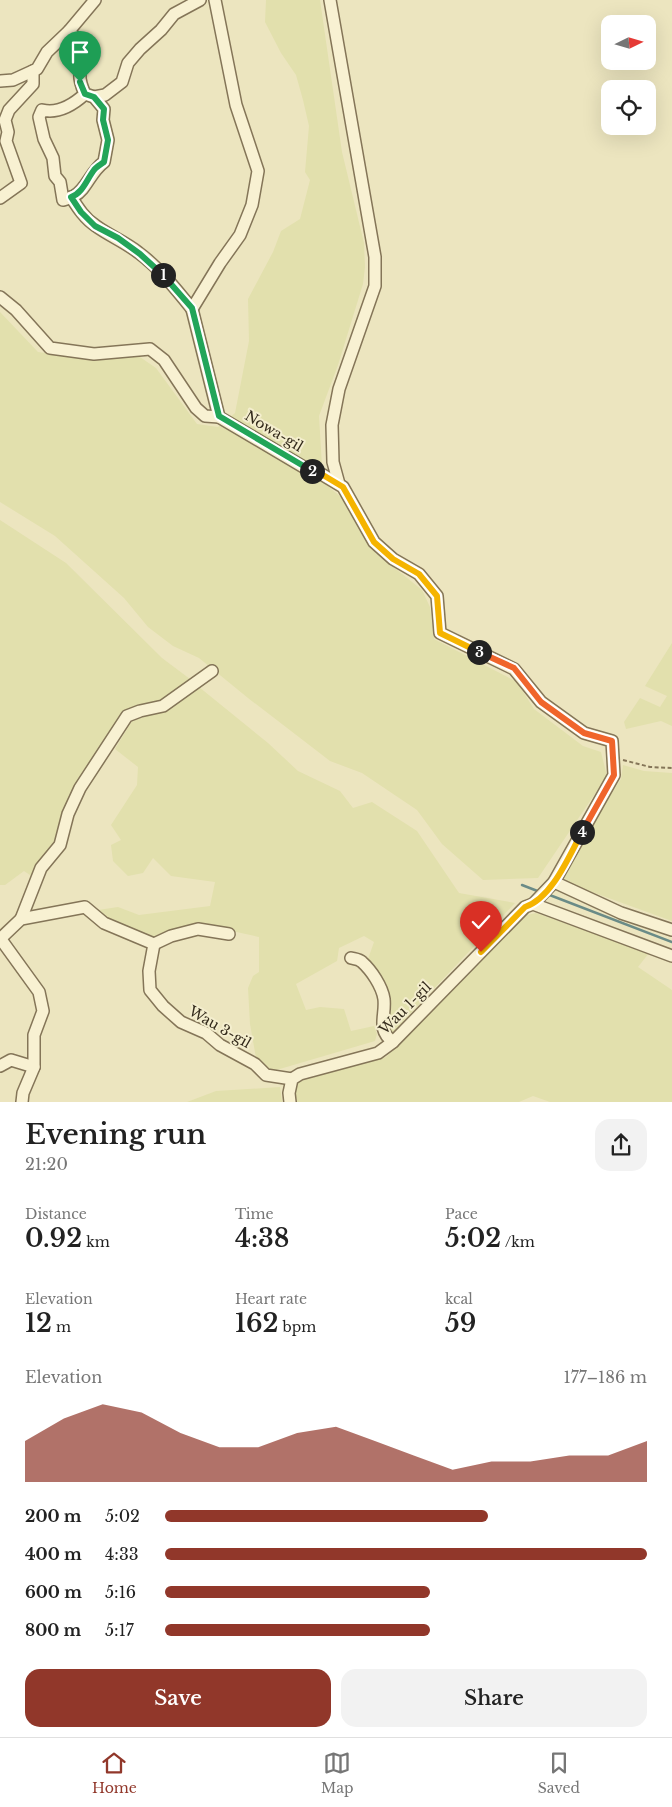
<!DOCTYPE html>
<meta charset="utf-8">
<style>
:root{--surface:#fff;--page:#f2f2f2;--text:#222;--muted:#767676;--line:#e0e0e0;--accent:#91372a}
body{margin:0;font-family:"Libre Baskerville",serif;background:var(--page);color:var(--text);height:100vh;display:flex;flex-direction:column;font-size:19px;white-space:nowrap}
*{box-sizing:border-box;margin:0}
p{font-size:16px;color:var(--muted)}
.icon{flex:none;width:28px;height:28px;fill:none;stroke:currentColor;stroke-width:2;stroke-linecap:round;stroke-linejoin:round}
.map{position:relative;height:1102px;overflow:hidden}
.sheet{display:flex;flex-direction:column;background:var(--surface);flex:1}
.sheet>*{flex:none}
.needle{width:32px;rotate:85deg}
.tools{position:absolute;left:601px;top:15px;display:grid;gap:10px}
.tools a{display:grid;place-items:center;width:55px;height:55px;border-radius:10px;background:var(--surface);box-shadow:0 5px 20px #0002;font-size:25px}
.pin{position:absolute;display:grid;place-items:center;width:42px;height:42px;color:#fff;margin:-51px -21px;border-radius:50% 50% 50% 0;rotate:-45deg;box-shadow:0 0 5px #0007}
.pin .icon{rotate:45deg}
.km{position:absolute;width:25px;height:25px;margin:-12px;border-radius:50%;background:#222;color:#fff;font-size:14px;line-height:25px;text-align:center}
.round{display:grid;place-items:center;flex:none;width:52px;height:52px;border-radius:15px;background:var(--page)}
.overview{display:flex;align-items:center;justify-content:space-between;height:85px;padding:0 25px}
h1{font-size:28px;font-weight:600;line-height:38px}
.figures{display:grid;grid-template-columns:repeat(3,1fr);gap:8px;height:85px;padding:5px 25px}
.figures div{display:grid;align-content:center}
.figures b{font-size:25px;font-weight:600}
.figures small{font-size:14px;font-weight:400}
.figures p{font-size:14px}
.chart{height:140px;padding:10px 25px}
.chart p{display:flex;justify-content:space-between}
.chart svg{width:100%;height:90px;margin-top:5px;fill:var(--accent);opacity:.7}
.primary-button{display:flex;gap:10px;margin-top:auto;padding:10px 25px}
.primary-button a{flex:1;height:58px;border-radius:15px;background:var(--accent);color:#fff;font-size:20px;font-weight:600;line-height:58px;text-align:center}
.primary-button a+a{background:var(--page);color:var(--text)}
ul{padding:0 25px;list-style:none;font-size:16px}
li{display:grid;grid-template-columns:80px 60px 1fr;align-items:center;height:38px}
li i{height:12px;border-radius:6px;background:var(--accent)}
.dock{display:flex;justify-content:space-around;align-items:center;height:70px;border-top:1px solid var(--line);background:var(--surface);font-size:14px;color:var(--muted)}
.dock a{display:grid;justify-items:center;gap:2px}
.dock .on{color:var(--accent)}
.map>svg:first-child{display:block}
.farmland{fill:#e2e0ad}
.lines{fill:none;stroke-linecap:round;stroke-linejoin:round}
.stream{stroke:#6a8b87;stroke-width:2.5}
.minor-casing{stroke:#847558;stroke-width:14}
.path{stroke:#847558;stroke-width:2;stroke-dasharray:4 2.5;stroke-linecap:butt}
.minor{stroke:#f8f1d2;stroke-width:11}
.split-1-casing{stroke:#fff;stroke-width:10}
.split-2-casing{stroke:#fff;stroke-width:10}
.split-3-casing{stroke:#fff;stroke-width:10}
.split-4-casing{stroke:#fff;stroke-width:10}
.split-5-casing{stroke:#fff;stroke-width:10}
.split-1{stroke:#22a559;stroke-width:6}
.split-2{stroke:#22a559;stroke-width:6}
.split-3{stroke:#f5b400;stroke-width:6}
.split-4{stroke:#f0652b;stroke-width:6}
.split-5{stroke:#f5b400;stroke-width:6}
.labels{text-anchor:middle;stroke-width:4;stroke-linejoin:round;paint-order:stroke}
.street-label{font-size:14px;fill:#342b1c;stroke:#f4eece}
</style>
<div class="map">
<svg width="672" height="1102" viewBox="0 0 672 1102">
<rect width="100%" height="100%" fill="#ece5bf"/>
<g class="farmland">
<path d="M266,0H320L342,152L364,243L365,267L363,284L338,365L319,416L323,482L342,498L376,553L422,590L430,607L434,639L517,682L534,709L583,746L601,752L607,776L538,878L483,880L442,844L417,810L362,773L330,761L248,698L199,658L173,646L148,627L124,598L55,536L0,502V312L38,352L97,360L137,355L156,368L197,424L218,427L235,413L249,341L248,299L273,252L281,231L300,219L310,180L305,172L309,126L303,100L296,75L281,53L265,22Z"/>
<path d="M0,520L66,563L162,658L190,679L160,702L128,711L55,843L33,877L24,871L5,885H0Z"/>
<path d="M672,643V726L661,721L626,729L624,722L640,698L660,707L667,696L645,686Z"/>
<path d="M199,687L268,743L298,771L340,791L353,808L372,802L417,831L459,893L515,903L391,1034L389,1026L390,994L368,959L374,942L364,936L339,948L337,961L296,984L306,1010L320,1007L344,1009L351,1031L374,1026L377,1034L375,1041L273,1071L256,1058L250,1024L248,988L253,976L259,972V937L200,924L154,937L110,919L98,910L118,907L139,915L210,906L215,882L171,876L153,858L143,873L128,876L113,861L111,845L121,840L111,825L137,785L138,767L115,749L132,721L169,709Z"/>
<path d="M623,765L644,771L672,773V921L556,879L621,779Z"/>
<path d="M536,913L649,953L638,967L672,990V1102H550L533,1096L519,1102H297L295,1090L297,1082L386,1057L527,915Z"/>
<path d="M280,1087L282,1102H187L216,1091Z"/>
</g>
<g class="lines">
<g class="stream">
<path d="M522,885L540,892"/>
<path d="M547,894L672,942"/>
</g>
<defs>
<g id="minor">
<path d="M330,0L375,257V286L339,389L332,425L333,462L339,484"/>
<path d="M69,31L80,43L86,54C79,70 77,77 85,94L94,97L104,109L103,120L108,140L104,162C90,172 87,189 74,196C71,198 66,199 63,200L60,182L55,176L53,158L44,139L39,117L42,110C58,114 74,104 85,94"/>
<path d="M0,81L13,80L37,69L47,52L69,31L95,0"/>
<path d="M94,97L105,95L122,82L128,63L140,49L161,30L174,14L200,0"/>
<path d="M71,197C78,208 85,219 96,226C110,236 125,242 139,253C159,268 176,289 192,309L220,263L240,235L252,205L258,171L236,105L215,0"/>
<path d="M0,198L21,183L6,141L8,132L5,120L9,110L33,84V71"/>
<path d="M0,297L16,310L50,348L94,354L150,349L164,360L196,408L205,416L219,417"/>
<path d="M192,309L219,417L312,472L323,475L343,487L374,542L393,559L419,574L437,596L440,633L514,669L541,702L584,733L612,741L614,775L554,882L533,904"/>
<path d="M554,882L621,913L672,930"/>
<path d="M21,919L41,868L60,845L68,814L80,788L127,716L140,711L163,706L212,671"/>
<path d="M0,938L39,992L43,1011L34,1035V1067L23,1093L22,1102"/>
<path d="M0,939L21,919L85,907L104,923L154,944L149,971L150,990L163,1006L181,1022L206,1033L220,1045L255,1064L266,1075L292,1079"/>
<path d="M154,944L171,936L198,929L229,934"/>
<path d="M351,958C355,959 359,959 362,962C371,970 382,986 384,999C386,1017 376,1029 393,1042"/>
<path d="M0,1066L11,1060L34,1067"/>
<path d="M290,1102L289,1093L292,1079L300,1074L378,1053L393,1042L525,907L533,904L672,956"/>
</g>
</defs>
<use href="#minor" class="minor-casing"/>
<path class="path" d="M623,760L650,767L672,768"/>
<use href="#minor" class="minor"/>
</g>
<g class="lines">
<defs>
<path id="split-1" d="M80,82L85,94L94,97L104,109L103,120L108,140L104,162C100,165 96,167 94,170C87,179 83,193 71,197L81,212L95,226L118,238L140,254L163,275"/>
<path id="split-2" d="M163,275L192,308L219,416L312,471"/>
<path id="split-3" d="M312,471L323,475L343,487L374,542L393,559L419,574L437,596L440,633L479,652"/>
<path id="split-4" d="M479,652L514,668L541,702L584,733L612,741L614,775L582,832"/>
<path id="split-5" d="M481,952L525,907C552,898 569,856 582,832"/>
</defs>
<use href="#split-1" class="split-1-casing"/>
<use href="#split-2" class="split-2-casing"/>
<use href="#split-3" class="split-3-casing"/>
<use href="#split-4" class="split-4-casing"/>
<use href="#split-5" class="split-5-casing"/>
<use href="#split-1" class="split-1"/>
<use href="#split-2" class="split-2"/>
<use href="#split-3" class="split-3"/>
<use href="#split-4" class="split-4"/>
<use href="#split-5" class="split-5"/>
</g>
<g class="labels">
<g class="street-label">
<text transform="translate(274 431) rotate(31)" y="5">Nowa-gil</text>
<text transform="translate(405 1008) rotate(-45)" y="5">Wau 1-gil</text>
<text transform="translate(220 1027) rotate(30)" y="5">Wau 3-gil</text>
</g>
</g>
</svg>
<div class="tools">
<a><svg class="needle" viewBox="-14 -14 28 28"><path d="M0-13l5 13h-10z" fill="#e53935"/><path d="M0 13l5-13h-10z" fill="#767676"/></svg></a>
<a><svg class="icon" aria-label="locate" viewBox="0 0 24 24"><circle cx="12" cy="12" r="6"/><path d="M12 2v4M12 18v4M2 12h4M18 12h4"/></svg></a>
</div>
<div class="pin" style="left:80px;top:82px;background:#1e9e55"><svg class="icon" aria-label="arrive" viewBox="0 0 24 24"><path d="M6 21V4h12l-3 4 3 4H6"/></svg></div>
<div class="pin" style="left:481px;top:952px;background:#d93025"><svg class="icon" aria-label="check" viewBox="0 0 24 24"><path d="M5 12l5 5 9-10"/></svg></div>
<b class="km" style="left:163px;top:275px">1</b>
<b class="km" style="left:312px;top:471px">2</b>
<b class="km" style="left:479px;top:652px">3</b>
<b class="km" style="left:582px;top:832px">4</b>
</div>
<section class="sheet">
<div class="overview"><div><h1>Evening run</h1><p>21:20</p></div><a class="round"><svg class="icon" aria-label="share" viewBox="0 0 24 24"><path d="M12 15V3M7 8l5-5 5 5M5 13v7h14v-7"/></svg></a></div>
<div class="figures">
<div><p>Distance</p><b>0.92<small> km</small></b></div>
<div><p>Time</p><b>4:38</b></div>
<div><p>Pace</p><b>5:02<small> /km</small></b></div>
</div>
<div class="figures">
<div><p>Elevation</p><b>12<small> m</small></b></div>
<div><p>Heart rate</p><b>162<small> bpm</small></b></div>
<div><p>kcal</p><b>59</b></div>
</div>
<div class="chart"><p><span>Elevation</span>177–186 m</p>
<svg viewBox="0 0 160 44" preserveAspectRatio="none"><path d="M0 44V24L10 13L20 6L30 10L40 20L50 27L60 27L70 20L80 17L90 24L100 31L110 38L120 34L130 34L140 31L150 31L160 24V44z"/></svg>
</div>
<ul>
<li><b>200 m</b>5:02<i style="width:67%"></i></li>
<li><b>400 m</b>4:33<i style="width:100%"></i></li>
<li><b>600 m</b>5:16<i style="width:55%"></i></li>
<li><b>800 m</b>5:17<i style="width:55%"></i></li>
</ul>
<div class="primary-button"><a>Save</a><a>Share</a></div>
</section>
<nav class="dock">
<a class="on"><svg class="icon" aria-label="home" viewBox="0 0 24 24"><path d="M3 11l9-7 9 7M6 9v11h12V9"/></svg>Home</a>
<a><svg class="icon" aria-label="map" viewBox="0 0 24 24"><path d="M3 6l6-2 6 2 6-2v14l-6 2-6-2-6 2zM9 4v14M15 6v14"/></svg>Map</a>
<a><svg class="icon" aria-label="saved" viewBox="0 0 24 24"><path d="M7 4h10v16l-5-4-5 4z"/></svg>Saved</a>
</nav>
